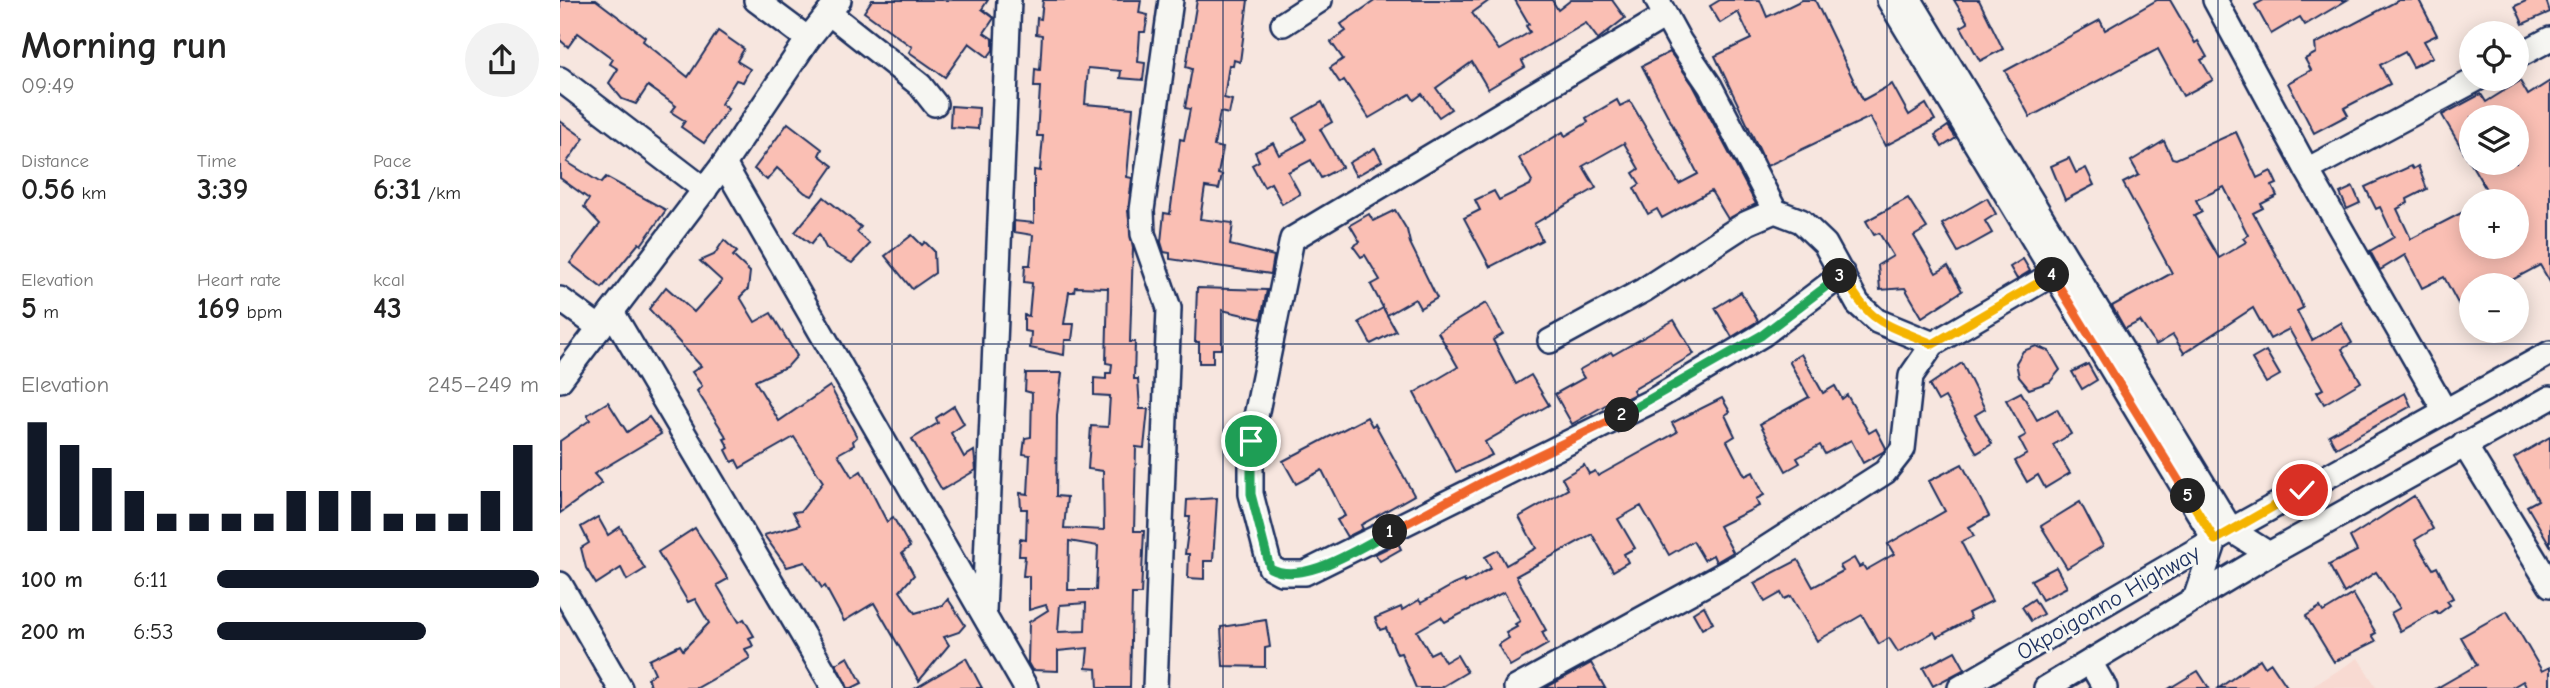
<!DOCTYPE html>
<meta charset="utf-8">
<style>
:root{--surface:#fff;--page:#f2f2f2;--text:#222;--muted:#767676;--accent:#111827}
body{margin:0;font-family:"Comic Neue",sans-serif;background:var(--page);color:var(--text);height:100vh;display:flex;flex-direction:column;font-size:26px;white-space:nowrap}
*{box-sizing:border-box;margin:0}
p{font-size:23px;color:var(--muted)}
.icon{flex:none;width:38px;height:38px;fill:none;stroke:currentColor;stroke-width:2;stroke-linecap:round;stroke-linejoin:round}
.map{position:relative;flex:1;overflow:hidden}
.details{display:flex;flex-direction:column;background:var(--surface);width:560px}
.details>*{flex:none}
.buttons{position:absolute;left:1899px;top:21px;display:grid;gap:14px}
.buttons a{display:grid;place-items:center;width:70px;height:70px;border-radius:50%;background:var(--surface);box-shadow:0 4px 18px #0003;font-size:35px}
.pin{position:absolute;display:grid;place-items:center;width:60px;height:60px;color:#fff;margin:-30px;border:4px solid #fff;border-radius:50%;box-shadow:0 2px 7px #0007}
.km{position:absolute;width:35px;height:35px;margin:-18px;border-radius:50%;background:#222;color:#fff;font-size:19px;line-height:35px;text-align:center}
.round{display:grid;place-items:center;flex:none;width:74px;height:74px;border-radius:37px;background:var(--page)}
.head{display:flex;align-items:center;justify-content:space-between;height:119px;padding:0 21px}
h1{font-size:38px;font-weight:700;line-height:52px}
.stats{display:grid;grid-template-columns:repeat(3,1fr);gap:10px;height:119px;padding:7px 21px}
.stats div{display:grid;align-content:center}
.stats b{font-size:30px;font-weight:700}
.stats small{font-size:19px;font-weight:400}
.stats p{font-size:19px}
.chart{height:196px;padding:14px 21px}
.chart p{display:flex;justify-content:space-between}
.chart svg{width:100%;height:126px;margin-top:7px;stroke:var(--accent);stroke-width:6}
ul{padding:0 21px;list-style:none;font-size:23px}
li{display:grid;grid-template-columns:112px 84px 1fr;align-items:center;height:52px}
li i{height:18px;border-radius:9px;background:var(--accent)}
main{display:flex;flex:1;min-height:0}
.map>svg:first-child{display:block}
.built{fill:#f8dad2}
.building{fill:#fabfb4;stroke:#1b2f5e;stroke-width:2;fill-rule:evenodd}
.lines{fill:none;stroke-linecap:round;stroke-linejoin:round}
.minor-casing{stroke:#1b2f5e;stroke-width:28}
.minor{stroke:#f6f6f2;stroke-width:23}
.split-1-casing{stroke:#fff;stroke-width:14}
.split-2-casing{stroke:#fff;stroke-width:14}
.split-3-casing{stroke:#fff;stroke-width:14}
.split-4-casing{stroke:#fff;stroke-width:14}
.split-5-casing{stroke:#fff;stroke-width:14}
.split-6-casing{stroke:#fff;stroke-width:14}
.split-1{stroke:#22a559;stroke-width:9}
.split-2{stroke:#f0652b;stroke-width:9}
.split-3{stroke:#22a559;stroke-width:9}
.split-4{stroke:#f5b400;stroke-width:9}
.split-5{stroke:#f0652b;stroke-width:9}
.split-6{stroke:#f5b400;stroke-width:9}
.grid{fill:none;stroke:#1b2f5e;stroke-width:2;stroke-opacity:0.55}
.labels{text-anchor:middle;stroke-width:6;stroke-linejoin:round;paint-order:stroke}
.street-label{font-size:23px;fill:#1b2f5e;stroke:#f6f6f2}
</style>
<main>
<section class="details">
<div class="head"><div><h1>Morning run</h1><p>09:49</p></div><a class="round"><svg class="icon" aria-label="share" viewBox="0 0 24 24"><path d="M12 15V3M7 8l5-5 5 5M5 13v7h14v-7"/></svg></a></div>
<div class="stats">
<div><p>Distance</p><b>0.56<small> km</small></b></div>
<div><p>Time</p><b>3:39</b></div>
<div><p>Pace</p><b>6:31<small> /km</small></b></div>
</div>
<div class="stats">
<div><p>Elevation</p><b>5<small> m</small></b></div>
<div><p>Heart rate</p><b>169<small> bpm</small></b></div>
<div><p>kcal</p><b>43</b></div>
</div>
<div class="chart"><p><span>Elevation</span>245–249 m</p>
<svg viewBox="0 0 160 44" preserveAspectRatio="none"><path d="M5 44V6M15 44V14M25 44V22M35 44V30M45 44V38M55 44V38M65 44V38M75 44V38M85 44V30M95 44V30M105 44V30M115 44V38M125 44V38M135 44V38M145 44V30M155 44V14"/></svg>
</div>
<ul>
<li><b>100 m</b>6:11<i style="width:100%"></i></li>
<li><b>200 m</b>6:53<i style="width:65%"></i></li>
</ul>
</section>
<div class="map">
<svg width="1990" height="688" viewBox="0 0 1990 688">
<rect width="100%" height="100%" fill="#f7e6df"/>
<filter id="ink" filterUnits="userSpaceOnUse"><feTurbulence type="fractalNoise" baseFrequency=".0143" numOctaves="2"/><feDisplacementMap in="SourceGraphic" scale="14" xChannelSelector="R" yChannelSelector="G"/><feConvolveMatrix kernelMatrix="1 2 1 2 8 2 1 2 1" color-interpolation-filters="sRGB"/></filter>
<g filter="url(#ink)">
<path class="built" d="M1798,658L1817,688H1750Z"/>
<g class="building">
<path d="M0,0H36L85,37L83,41L128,77L158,31L184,49L177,61L190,69L183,82L176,80L161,104L168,109L144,143L121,127L125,121L111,112L116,106L88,86L76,104L62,99L49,83L58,69L50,64L53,59L18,33L8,47L0,40Z"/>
<path d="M312,0H428L422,9L434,18L424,33L433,39V50L428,57L409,43L385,77L349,52L352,47L304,12Z"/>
<path d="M483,0H581L579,13L588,15L585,32H580L578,62L585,63L583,80L560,78L561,71L528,68L525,104L573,108L567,177L572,178L568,211L573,248L570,342H575L574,379H578L580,409H588L584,448L576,447L574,531H584L581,594H572L570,688H538L537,669L526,668L528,648L498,651V671L472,670L468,663L469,622L488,610L486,605L469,610V576H463L465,556H459L460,539L466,540L467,509H461L460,493L468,494L470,455L463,454L465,438L471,437L472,393L465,391L466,373H502L497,415L496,496L507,497L504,528L544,530L543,471L528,469L531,426L548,427L550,396L534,395V378L546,379V373H551L552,364L546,363L548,288L515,287L514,292H509L504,324H514L512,340H505L504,355L470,348L471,332L464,331V315L469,316L472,283L464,282L465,265H470L473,235L454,232V221L474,223V170L480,171L483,136H477L480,87H474L475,69L480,70L482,35L476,34L477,18L481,19ZM509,541L538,546L536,590H508ZM526,603L525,631L498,632L500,605Z"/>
<path d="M637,0H688L680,62L674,60L673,66L669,65L664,98L672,100L669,114L660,112L654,146L663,148L658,174L662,175L659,189L645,187L640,219L673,223L670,245L714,256L711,274L610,259V253L604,252L601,242L604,213L610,214L620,139L624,140L630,109L625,108L632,69L626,67Z"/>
<path d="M816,0H930L912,13L939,50L970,32L966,26L969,24L955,0H992L998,10L1011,0H1052L1065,18L1038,39L1026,23L962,61L965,67L928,89L912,62L876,88L891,109L879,117L862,94L854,100L850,94L809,118L784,80L780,83L770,68L783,59L771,42L786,31L781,24Z"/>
<path d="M1160,0H1200L1207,17L1242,0H1255L1303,100L1332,84L1349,115L1366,104L1375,120L1325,146L1310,117L1207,166L1155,56L1191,39L1178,12L1160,23L1150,6Z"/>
<path d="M1394,0H1419L1443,49L1420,61L1401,27L1408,23Z"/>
<path d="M1597,0H1610L1635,43L1638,41L1647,57L1641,60L1653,80L1623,96L1598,49L1470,117L1445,71L1540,20L1545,30Z"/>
<path d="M1704,0H1787L1745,25L1740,17L1711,34L1695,5Z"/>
<path d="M1839,0H1859L1877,35L1864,41L1873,57L1853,67L1845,52L1820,65L1830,84L1784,108L1788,115L1754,133L1728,83L1751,70L1745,59L1756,53L1755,44Z"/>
<path d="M1968,0H1986L1990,12L1963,24L1955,6Z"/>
<path d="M1110,52L1133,85L1196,204L1168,219L1151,191L1102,218L1097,209L1088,214L1074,188L1080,184L1073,173L1079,169L1064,143L1023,166L1036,188L974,224L982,240L930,267L904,218L920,210L915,200L934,191L939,200L970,185L972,181L959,158L1003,132L1005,136L1028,122L1026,118L1057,100L1060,106L1070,101L1119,184L1138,174L1082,66Z"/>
<path d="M1960,81L1968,95L1990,81V282L1980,265L1943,285L1941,281L1933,285H1911V328L1884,277L1862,288L1845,255L1820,270L1810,251L1834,237L1820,207L1816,209L1805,187L1851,166L1853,169L1858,166L1867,189L1847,199L1848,203L1837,209L1851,239L1911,208V247H1956V201H1933L1882,115L1921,94L1926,102ZM1911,117H1956V163H1911Z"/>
<path d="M762,102L772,122L760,129L782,167L761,178L751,160L728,172L740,194L722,204L711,183L704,187L692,165L699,161L695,152L713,143L719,155L743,142L746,139L734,118Z"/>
<path d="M391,106L419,108L418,129L390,127Z"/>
<path d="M0,121L24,138L7,162L41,183L46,177L106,210L81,245L79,243L42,288L10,263L40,224L24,207L29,199L0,178Z"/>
<path d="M228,123L262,149L259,155L273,166L252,196L245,193L217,168L207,180L194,169Z"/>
<path d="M1388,126L1396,138L1382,147L1375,135Z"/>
<path d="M1676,132L1697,178L1711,171L1717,184L1712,186L1717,196L1701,204L1703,208L1693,213L1739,298L1743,308L1737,311L1752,340L1781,323L1792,343L1782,349L1801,382L1764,404L1757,392L1763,389L1729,329L1710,339L1693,308L1624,353L1613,335L1596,345L1580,321L1565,329L1552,306L1612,273L1563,183L1579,175L1571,161L1604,141L1612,158L1616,159ZM1664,187L1688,235L1683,238L1686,242L1659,258L1634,216L1642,212L1636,200Z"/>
<path d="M815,148L822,161L796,176L789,163Z"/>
<path d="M1509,158L1516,173L1526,168L1534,185L1505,200L1491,166Z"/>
<path d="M1793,187L1800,203L1787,209L1780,193Z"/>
<path d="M264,197L301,227L297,232L310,244L292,263L266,248L259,234L251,244L235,232Z"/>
<path d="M1348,198L1367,228L1354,236L1376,273L1388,266L1402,291L1362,317L1345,288L1320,290L1318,265L1333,256L1319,233L1314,235L1306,221Z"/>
<path d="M1427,198L1436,214L1425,221L1432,233L1398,252L1382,224Z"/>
<path d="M835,210L847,230L850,243L877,298L860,308L855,299L827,315L811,285L820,280L805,255L801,257L793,246L800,242L790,225L809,214L813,221Z"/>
<path d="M352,235L362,245L365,242L374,251L375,273L352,289L325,256Z"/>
<path d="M164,240L177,252L173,256L190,272L188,289L180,297L195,322L211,313L237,356L228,366L195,381L219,421L270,386L297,437L293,441L294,445L278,454L292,477L301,471L327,522L333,517L350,547L342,553L354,575L340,591L355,613L383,605L388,599L405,625L399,632L384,637L389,645L359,681L314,603L284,621L265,586L262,588L245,562L227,567L204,535L240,525L233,512L241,511L263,482L234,437L180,468L176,460L172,462L166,450L169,448L164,439L167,438L137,391L142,386L132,372L141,366L89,309L106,287L134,312L162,281L140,261L154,255Z"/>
<path d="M1463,259L1470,271L1457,279L1450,267Z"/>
<path d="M637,288L707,290L701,319L662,310V349H653V363H639V342H635Z"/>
<path d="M1181,292L1198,321L1172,337L1155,308Z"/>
<path d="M926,303L943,334L933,340L956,384L971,375L989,405L925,442L932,455L896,472L854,393L898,367L878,332Z"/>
<path d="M823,308L836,331L811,344L799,322Z"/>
<path d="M1114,320L1134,354L1073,390L1075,394L1051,406L1049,403L1012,424L995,394L1024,378L1019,370L1051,352L1053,355Z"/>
<path d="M1476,346L1489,351L1500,370L1490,382L1469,389L1459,377L1456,363L1463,351Z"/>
<path d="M1706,351L1720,375L1706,383L1692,359Z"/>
<path d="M1241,354L1263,393L1275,386L1282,399L1287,395L1309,433L1316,429L1326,448L1323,452L1303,463L1291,440L1265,454L1260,445L1237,458L1240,463L1226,471L1200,424L1249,397L1229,361Z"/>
<path d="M1402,363L1425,409L1415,415L1432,444L1417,453L1385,397L1378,401L1369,385Z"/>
<path d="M1528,364L1537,380L1522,389L1512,372Z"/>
<path d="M1461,392L1477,420L1497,409L1511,434L1493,445L1510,473L1485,488L1478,475L1467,482L1455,461L1467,454L1459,439L1466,435L1446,400Z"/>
<path d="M1845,393L1851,406L1776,448L1769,435Z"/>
<path d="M1162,398L1170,412L1165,415L1175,436L1167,441L1185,476L1193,472L1204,495L1196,499L1199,506L1159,526L1173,552L1156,562L1153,555L1144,560L1133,541L1109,555L1081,506L1058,519L1075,548L1064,554L1068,562L1053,571L1032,534L956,576L986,630L982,632L988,644L950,666L938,645L949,638L946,633L957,627L955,624L960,621L944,592L885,622L881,617L857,631L870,654L878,650L885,662L897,655L907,672L880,688H856L841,653L837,654L826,628L820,630L815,618L841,607L842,610L859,600L861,603L893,585L904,580L905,583L931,568L925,557L938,550L946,565L976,548L959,517L1008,489L1002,478L1024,465L1029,474L1035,471L1038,476L1117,432L1112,423Z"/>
<path d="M48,402L67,432L89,417L101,434L34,474L42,483L0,513V441L30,420L27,415Z"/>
<path d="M394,406L404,424L391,433L404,457L414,451L416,470L382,490L352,439L378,423L376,418Z"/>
<path d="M807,417L812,426L815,424L854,495L801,525L803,529L787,537L777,520L785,516L762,470L736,484L723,461Z"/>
<path d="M1990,437V545L1967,506L1978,500L1954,458Z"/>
<path d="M1402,464L1429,516L1409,527L1414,536L1401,542L1432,601L1408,613L1411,619L1377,637L1374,632L1338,652L1329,638L1319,644L1302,615L1257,641L1231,596L1224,599L1221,593L1205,602L1194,583L1238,560L1253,587L1283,571L1280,566L1294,558L1299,567L1303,565L1306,570L1334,554L1328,544L1385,511L1369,481Z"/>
<path d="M1854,496L1873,529L1855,540L1873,569L1877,567L1893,598L1887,601L1890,605L1878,614L1876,611L1840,631L1831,613L1840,608L1816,572L1784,593L1769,565L1797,551L1790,537Z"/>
<path d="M657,498L653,561H644V579L628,578L629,554H625L630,517H626L627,500Z"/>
<path d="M1520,502L1543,546L1507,568L1481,526Z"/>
<path d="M38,517L48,535L60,527L85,569L67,580L61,568L36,584L26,568L21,548L29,543L21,527Z"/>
<path d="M135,528L168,579L157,585L179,622L184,619L194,636L189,638L193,646L185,649L190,658L137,688H92L87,678L95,673L89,660L120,645L123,650L149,623L135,599L128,602L98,552Z"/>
<path d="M838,543L841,549L820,561L815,554Z"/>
<path d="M1496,567L1507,587L1482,600L1471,580Z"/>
<path d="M1793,594L1816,633L1812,635L1816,641L1774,662L1746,616L1760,607L1763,612Z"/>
<path d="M1474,599L1483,614L1471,621L1462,607Z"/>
<path d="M1144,606L1153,623L1142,629L1133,613Z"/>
<path d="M1947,611L1982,671L1990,667V688H1967L1963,681L1951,688H1877L1917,665L1901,637Z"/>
<path d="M706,620L710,647L705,648V667L663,666L661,627Z"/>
<path d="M1395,651L1405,669L1373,686L1363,668Z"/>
<path d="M288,657L302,683L292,688H288L276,664Z"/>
<path d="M406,658L422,688H356L393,666Z"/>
<path d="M1700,659L1705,667L1711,663L1728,688H1659Z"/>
<path d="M1031,663L1045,688H985Z"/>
<path d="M1638,671L1649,688H1610Z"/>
</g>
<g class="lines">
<defs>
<g id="minor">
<path d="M196,0L248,39"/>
<path d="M1097,0L1120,42L1150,86L1215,211"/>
<path d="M1329,0L1655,540L1635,599"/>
<path d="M1350,0L1671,530L1709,554"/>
<path d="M1655,0L1747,170L1885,411"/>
<path d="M269,13L360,85L375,104"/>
<path d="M1105,16L732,239L691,441V494L710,567L721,573H745L1092,401L1202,335L1283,274"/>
<path d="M723,24L760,0"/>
<path d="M1956,57L1990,39"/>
<path d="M0,79L145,190"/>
<path d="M164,164L466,688"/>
<path d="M1747,170L1917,79"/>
<path d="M0,299L40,328"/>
<path d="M52,312L274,688"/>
<path d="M990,341L1084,290L1187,223L1215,211L1241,221L1265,244L1298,304L1317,321L1373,344"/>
<path d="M0,380L164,164L248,39L279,0"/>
<path d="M1904,444L1990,585"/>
<path d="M0,584L60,688"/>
<path d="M424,612L449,0"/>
<path d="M1530,662L1545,688"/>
<path d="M595,688L609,308L583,234L582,210L611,0"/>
<path d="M956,688L1180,565L1325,472L1343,449L1351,376L1373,344L1510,264"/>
<path d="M1400,688L1671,530L1990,353"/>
<path d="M1486,688L1709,554L1990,398"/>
</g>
</defs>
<use href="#minor" class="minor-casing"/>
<use href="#minor" class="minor"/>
</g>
</g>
<g class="lines" filter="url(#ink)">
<defs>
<path id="split-1" d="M691,441V494L710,568C744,586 798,548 830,532"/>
<path id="split-2" d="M830,532L927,480L1062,415"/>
<path id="split-3" d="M1062,415L1202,335L1280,276"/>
<path id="split-4" d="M1280,276L1283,274C1309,324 1323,323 1373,344L1492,275"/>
<path id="split-5" d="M1492,275L1628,496"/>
<path id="split-6" d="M1628,496L1655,540L1742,490"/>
</defs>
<use href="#split-1" class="split-1-casing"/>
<use href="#split-2" class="split-2-casing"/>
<use href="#split-3" class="split-3-casing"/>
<use href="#split-4" class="split-4-casing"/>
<use href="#split-5" class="split-5-casing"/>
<use href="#split-6" class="split-6-casing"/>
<use href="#split-1" class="split-1"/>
<use href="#split-2" class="split-2"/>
<use href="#split-3" class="split-3"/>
<use href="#split-4" class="split-4"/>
<use href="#split-5" class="split-5"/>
<use href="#split-6" class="split-6"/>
</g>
<path class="grid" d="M332,0V688M663,0V688M995,0V688M1327,0V688M1658,0V688M0,344H1990"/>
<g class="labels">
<g class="street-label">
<text transform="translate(1548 602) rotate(-30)" y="8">Okpoigonno Highway</text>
</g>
</g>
</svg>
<div class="buttons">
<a><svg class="icon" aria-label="locate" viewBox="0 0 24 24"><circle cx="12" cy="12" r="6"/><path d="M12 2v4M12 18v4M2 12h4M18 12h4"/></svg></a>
<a><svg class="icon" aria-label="layers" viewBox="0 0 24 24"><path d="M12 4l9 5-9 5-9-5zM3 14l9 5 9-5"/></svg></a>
<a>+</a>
<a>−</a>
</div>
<div class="pin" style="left:691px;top:441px;background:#1e9e55"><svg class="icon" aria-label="arrive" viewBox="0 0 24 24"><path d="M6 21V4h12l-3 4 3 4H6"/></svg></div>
<div class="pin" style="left:1742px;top:490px;background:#d93025"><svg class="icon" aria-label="check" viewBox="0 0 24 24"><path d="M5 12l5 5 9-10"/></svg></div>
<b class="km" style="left:830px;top:532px">1</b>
<b class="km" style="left:1062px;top:415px">2</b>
<b class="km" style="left:1280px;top:276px">3</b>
<b class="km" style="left:1492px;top:275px">4</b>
<b class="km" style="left:1628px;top:496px">5</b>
</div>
</main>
